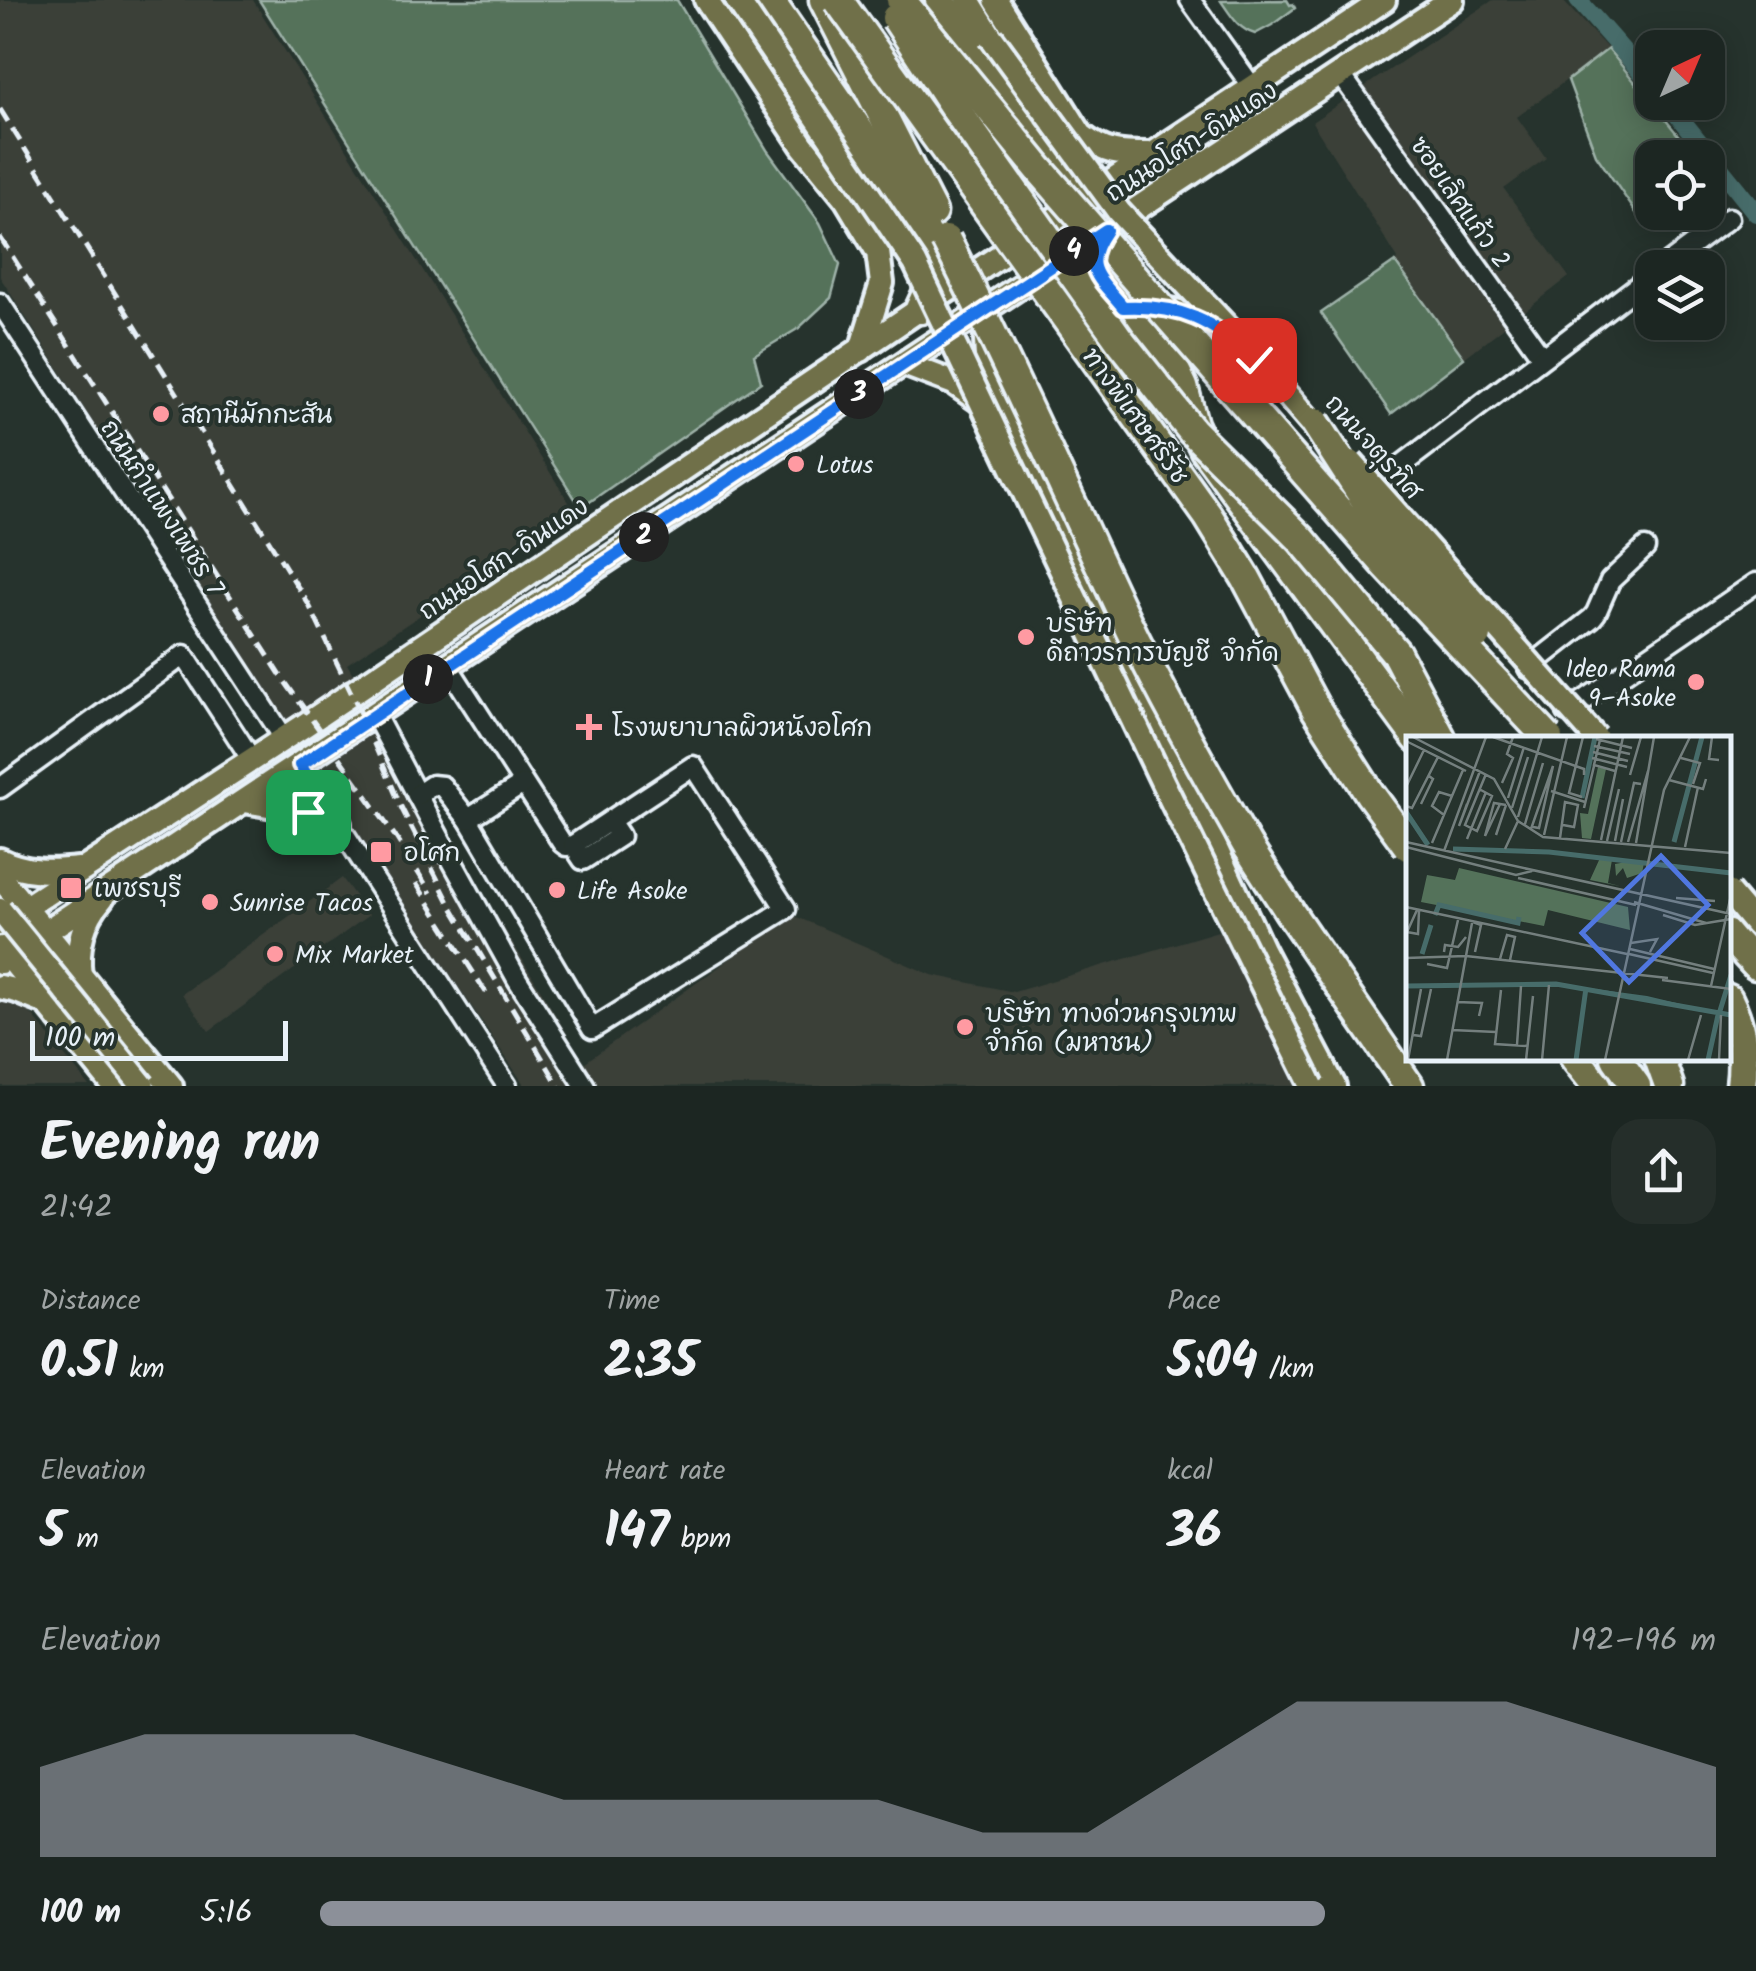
<!DOCTYPE html>
<meta charset="utf-8">
<style>
:root{--surface:#1c2622;--page:#252e2a;--text:#f1f3f6;--muted:#a0a5a5;--line:#3a4340;--accent:#8c9099}
body{margin:0;font-family:Kalam,"Playpen Sans Thai",sans-serif;background:var(--page);color:var(--text);height:100vh;display:flex;flex-direction:column;font-size:38px;white-space:nowrap}
*{box-sizing:border-box;margin:0}
p{font-size:32px;color:var(--muted)}
.icon{flex:none;width:55px;height:55px;fill:none;stroke:currentColor;stroke-width:2;stroke-linecap:round;stroke-linejoin:round}
.map{position:relative;height:1086px;overflow:hidden}
.side{display:flex;flex-direction:column;background:var(--surface);flex:1}
.side>*{flex:none}
.needle{width:65px;rotate:44deg}
.controls{position:absolute;left:1635px;top:30px;display:grid;gap:20px}
.controls a{display:grid;place-items:center;width:90px;height:90px;border-radius:20px;background:var(--surface);box-shadow:0 5px 25px #0003,0 0 0 2px var(--line);font-size:50px}
.scale{position:absolute;left:30px;bottom:25px;width:258px;box-sizing:border-box;padding-left:10px;border:5px solid #e8f1f8;border-top:0;font-size:28px;line-height:35px;white-space:nowrap;color:#e8f1f8;-webkit-text-stroke:8px #26332d;paint-order:stroke}
.pin{position:absolute;display:grid;place-items:center;width:85px;height:85px;color:#fff;margin:-42px;border-radius:20px;box-shadow:0 5px 15px #0006}
.km{position:absolute;width:50px;height:50px;margin:-25px;border-radius:50%;background:#222;color:#fff;font-size:28px;line-height:50px;text-align:center}
.round{display:grid;place-items:center;flex:none;width:105px;height:105px;border-radius:30px;background:var(--page)}
.overview{display:flex;align-items:center;justify-content:space-between;height:170px;padding:0 40px}
h1{font-size:55px;font-weight:700;line-height:75px}
.metrics{display:grid;grid-template-columns:repeat(3,1fr);gap:15px;height:170px;padding:10px 40px}
.metrics div{display:grid;align-content:center}
.metrics b{font-size:50px;font-weight:700}
.metrics small{font-size:28px;font-weight:400}
.metrics p{font-size:28px}
.chart{height:280px;padding:20px 40px}
.chart p{display:flex;justify-content:space-between}
.chart svg{width:100%;height:180px;margin-top:10px;fill:var(--accent);opacity:.7}
ul{padding:0 40px;list-style:none;font-size:32px}
li{display:grid;grid-template-columns:160px 120px 1fr;align-items:center;height:75px}
li i{height:25px;border-radius:12px;background:var(--accent)}
.map>svg:first-child{display:block}
.built{fill:#3b4039}
.green{fill:#54725a;stroke:#9eb2a9;stroke-width:2.5}
.lines{fill:none;stroke-linecap:round;stroke-linejoin:round}
.canal{stroke:#476c6a;stroke-width:18}
.minor-casing{stroke:#e8f1f8;stroke-width:25}
.major-casing{stroke:#e8f1f8;stroke-width:30}
.highway-casing{stroke:#e8f1f8;stroke-width:35}
.minor{stroke:#26332d;stroke-width:18}
.major{stroke:#70704a;stroke-width:22}
.highway{stroke:#70704a;stroke-width:28}
.rail{stroke:#e8f1f8;stroke-width:5;stroke-dasharray:15 8;stroke-linecap:butt}
.major-bridge-casing{stroke:#e8f1f8;stroke-width:30;stroke-linecap:butt}
.highway-bridge-casing{stroke:#e8f1f8;stroke-width:35;stroke-linecap:butt}
.major-bridge{stroke:#70704a;stroke-width:22}
.highway-bridge{stroke:#70704a;stroke-width:28}
.route-casing{stroke:#fff;stroke-width:20}
.route{stroke:#1a73e8;stroke-width:12}
.poi-dot{fill:#ff9aa2;stroke:#26332d;stroke-width:4}
.labels{text-anchor:middle;stroke-width:8;stroke-linejoin:round;paint-order:stroke}
.street-label{font-size:25px;fill:#e8f1f8;stroke:#26332d}
.poi-label{font-size:25px;fill:#e8f1f8;stroke:#26332d;text-anchor:start}
.inset-river{fill:none;stroke:#476c6a;stroke-width:5}
.inset-road{fill:none;stroke:#747f7e;stroke-width:2.5}
.view{fill:#5077e0;fill-opacity:0.15;stroke:#5077e0;stroke-width:5}
.inset-edge{fill:none;stroke:#e8f1f8;stroke-width:5}
</style>
<div class="map">
<svg width="1756" height="1086" viewBox="0 0 1756 1086">
<rect width="100%" height="100%" fill="#26332d"/>
<filter id="ink" filterUnits="userSpaceOnUse"><feTurbulence type="fractalNoise" baseFrequency=".01" numOctaves="2"/><feDisplacementMap in="SourceGraphic" scale="20" xChannelSelector="R" yChannelSelector="G"/><feConvolveMatrix kernelMatrix="1 2 1 2 8 2 1 2 1" color-interpolation-filters="sRGB"/></filter>
<g filter="url(#ink)">
<g class="built">
<path d="M0,0H253L575,512L347,664L584,1063L792,915L932,975L1014,992L1218,931L1341,1086H525L360,840L0,277Z"/>
<path d="M1493,0H1562L1608,49L1517,117L1546,158L1504,189L1569,277L1464,358L1395,262L1398,259L1312,122Z"/>
<path d="M342,878L369,915L209,1031L182,994Z"/>
<path d="M0,1002L16,1005L29,1011L89,1086H0Z"/>
</g>
<g class="green">
<path d="M259,0H677L767,150L820,223L840,265L831,298L799,328L754,355L761,382L581,508Z"/>
<path d="M1287,0L1290,5L1293,4L1295,8L1272,25L1255,34C1238,29 1230,14 1221,1Z"/>
<path d="M1608,49L1696,157L1652,158V211L1641,220L1596,155L1568,80Z"/>
<path d="M1395,262L1464,358L1391,414L1321,313Z"/>
</g>
<g class="lines">
<g class="canal">
<path d="M1578,0L1652,84"/>
<path d="M1667,102L1756,213"/>
</g>
<defs>
<g id="minor">
<path d="M1190,0L1253,88"/>
<path d="M1341,75L1542,357"/>
<path d="M1662,268L1729,218"/>
<path d="M0,303L284,738"/>
<path d="M1370,489L1652,275"/>
<path d="M448,666L562,843L566,846L573,845L693,766L786,909L592,1029L468,819"/>
<path d="M1528,668L1592,618L1596,613L1610,581L1645,548"/>
<path d="M1567,712L1756,583"/>
<path d="M375,715L446,850L517,979L585,1086"/>
<path d="M300,765L507,1086"/>
<path d="M0,788L184,655L252,760"/>
<path d="M417,795L432,785L442,786L468,819L523,784"/>
<path d="M573,845L583,860L620,836L610,821"/>
</g>
<g id="major">
<path d="M706,0L803,146L846,199L878,252L882,283L861,350"/>
<path d="M968,0L991,37"/>
<path d="M996,0L1081,135C1106,155 1122,154 1153,154"/>
<path d="M1104,232C1080,268 1100,279 1123,307C1154,305 1186,311 1214,325C1248,344 1295,406 1323,436"/>
<path d="M985,324L988,373L1008,420L1205,825L1262,949L1334,1086"/>
<path d="M904,364L954,383L988,407"/>
<path d="M245,801L308,812L339,824"/>
<path d="M0,860C25,873 52,872 79,869"/>
<path d="M0,877L171,1086"/>
<path d="M0,924L305,725L920,309L1384,0"/>
<path d="M2,948L114,1086"/>
<path d="M0,962L1452,0"/>
<path d="M80,976C76,947 83,920 102,898"/>
<path d="M0,987L17,991L44,1002"/>
</g>
<g id="highway">
<path d="M769,0L911,206L929,238L937,272L920,309"/>
<path d="M824,0L932,212"/>
<path d="M940,0L1057,173L1074,187L1095,193"/>
<path d="M1123,307L1174,368L1183,387L1193,424L1205,450L1417,738"/>
<path d="M1396,653L1441,738"/>
<path d="M1248,847L1289,911L1409,1086"/>
<path d="M1728,935L1756,965"/>
<path d="M1728,999C1742,1028 1745,1054 1741,1086"/>
<path d="M1575,1058L1597,1086"/>
<path d="M1616,1058L1636,1086"/>
<path d="M1659,1058L1669,1086"/>
</g>
</defs>
<use href="#minor" class="minor-casing"/>
<use href="#major" class="major-casing"/>
<use href="#highway" class="highway-casing"/>
<use href="#minor" class="minor"/>
<use href="#major" class="major"/>
<use href="#highway" class="highway"/>
<g class="rail">
<path d="M0,109L309,605L359,709L402,809L449,902L559,1086"/>
<path d="M0,237L283,679L395,836L431,893"/>
<path d="M416,883L489,997"/>
</g>
<defs>
<g id="major-bridge">
<path d="M737,0L915,263L1163,783L1312,1086"/>
<path d="M991,37L1119,212L1253,355"/>
<path d="M1351,462L1596,738"/>
<path d="M1728,892L1756,925"/>
<path d="M0,910L143,1086"/>
</g>
<g id="highway-bridge">
<path d="M838,0L1208,516L1246,578L1316,709L1370,794L1408,846"/>
<path d="M901,0L1040,170L1387,566L1548,738"/>
<path d="M896,18L957,111L1119,339L1192,431L1301,539L1396,653"/>
<path d="M946,240C1008,362 1064,488 1122,612C1160,692 1204,770 1248,847"/>
<path d="M1315,422L1384,529L1477,635"/>
</g>
</defs>
<use href="#major-bridge" class="major-bridge-casing"/>
<use href="#highway-bridge" class="highway-bridge-casing"/>
<use href="#major-bridge" class="major-bridge"/>
<use href="#highway-bridge" class="highway-bridge"/>
</g>
</g>
<g class="lines" filter="url(#ink)">
<defs>
<path id="route" d="M308,812L339,824L300,765L1106,230C1080,268 1098,276 1123,307C1179,304 1215,321 1254,360"/>
</defs>
<use href="#route" class="route-casing"/>
<use href="#route" class="route"/>
</g>
<g class="poi-dot">
<circle cx="161" cy="414" r="10"/>
<circle cx="796" cy="464" r="10"/>
<circle cx="1026" cy="637" r="10"/>
<circle cx="1696" cy="682" r="10"/>
<path d="M584 712h10v10h10v10h-10v10h-10v-10h-10v-10h10z"/>
<rect x="369" y="840" width="24" height="24" rx="5"/>
<rect x="59" y="876" width="24" height="24" rx="5"/>
<circle cx="557" cy="890" r="10"/>
<circle cx="210" cy="902" r="10"/>
<circle cx="275" cy="954" r="10"/>
<circle cx="965" cy="1027" r="10"/>
</g>
<g class="labels">
<g class="street-label">
<text transform="translate(1191 141) rotate(-33)" y="9">ถนนอโศก-ดินแดง</text>
<text transform="translate(1461 202) rotate(55)" y="9">ซอยเลิศแก้ว 2</text>
<text transform="translate(1136 415) rotate(54)" y="9">ทางพิเศษศรีรัช</text>
<text transform="translate(1374 446) rotate(48)" y="9">ถนนจตุรทิศ</text>
<text transform="translate(163 507) rotate(57)" y="9">ถนนกำแพงเพชร 7</text>
<text transform="translate(503 558) rotate(-34)" y="9">ถนนอโศก-ดินแดง</text>
</g>
<g class="poi-label">
<text x="181" y="423">สถานีมักกะสัน</text>
<text x="816" y="473">Lotus</text>
<text x="1046" y="632">บริษัท<tspan x="1046" dy="29">ดีถาวรการบัญชี จำกัด</tspan></text>
<text x="1676" y="677" text-anchor="end">Ideo Rama<tspan x="1676" dy="29">9–Asoke</tspan></text>
<text x="612" y="736">โรงพยาบาลผิวหนังอโศก</text>
<text x="404" y="861">อโศก</text>
<text x="94" y="897">เพชรบุรี</text>
<text x="577" y="899">Life Asoke</text>
<text x="230" y="911">Sunrise Tacos</text>
<text x="295" y="963">Mix Market</text>
<text x="985" y="1022">บริษัท ทางด่วนกรุงเทพ<tspan x="985" dy="29">จำกัด (มหาชน)</tspan></text>
</g>
</g>
<g transform="translate(1406 736)">
<rect width="325" height="325" fill="#26332d"/>
<path d="M192,31L200,33L185,103L176,102L174,77L182,78ZM194,122L238,127L236,137L221,142L217,132L210,140L209,128L220,126L206,124L202,147L214,150L184,144ZM53,132L222,171L224,194L142,174L138,190L15,166L21,139L49,144Z" fill="#54725a"/>
<path d="M138,246L241,260L325,280L163,251H0Z" fill="#476c6a"/>
<path class="inset-river" d="M176,62L189,1M0,76L22,109M268,106L296,1M47,113L143,116L325,137M29,179L33,169L112,187L113,181M16,218L25,189M0,250L150,248L325,279M313,278L325,239M170,324L180,252M302,324L312,279"/>
<path class="inset-road" d="M7,1L88,43L112,85L137,101L325,117M87,1L178,33V39M306,1L303,23L313,24M190,3L226,12M194,4L188,29L209,35M0,5L60,35M188,10L224,18M187,16L222,25M186,22L221,31M275,22L294,27L287,48M224,39L235,1M263,44L297,53L300,43M96,47L107,22L101,18L107,1M0,51L18,14M73,53L86,60L71,95L59,89L70,62L80,38M145,55L179,66M176,61L163,57L177,1M102,62L118,11M15,68L27,43L23,40M61,68L53,90L74,35M0,70L6,72L32,21M106,72L122,21M178,72L188,30M38,79L26,70L33,56L46,60M112,81L136,1M119,88L137,27M125,93L147,30L133,92L127,91M90,99L100,69M138,99L161,1M79,100L88,67L100,69M79,100L94,68M154,102L159,66L172,69L168,91L157,89M61,103L80,56M195,104L217,1M201,105L213,53M209,105L217,63M0,106L325,178M215,106L228,47L235,48M222,106L242,35M26,107L57,34M230,107L248,1M0,111L110,139L126,135M279,111L292,51M99,113L112,85M38,115L80,1M112,142L230,169M270,162L309,165M228,166L300,187M0,171L221,218M11,174L1,196L12,198L13,175M257,179L289,189L325,183M67,186L75,189L69,216M225,207L251,203L244,216M224,213L308,233M38,216L39,209L52,211L60,201M223,218L307,237M0,222L60,220L262,242M94,223L101,199L109,201L104,224M21,228L41,232L52,184M256,244L325,253M305,250L325,159M95,254L89,308L122,310M51,266L76,267L73,280M46,294L90,296M7,299L15,300L25,253M111,309L115,250M2,324L15,253M41,324L66,187M120,324L127,260M136,324L143,249M199,324L258,54L284,1M282,324L295,279M313,324L315,279"/>
<path class="view" d="M255,120L302,169L223,246L176,197Z"/>
<rect width="325" height="325" class="inset-edge"/>
</g>
</svg>
<div class="controls">
<a><svg class="needle" viewBox="-14 -14 28 28"><path d="M0-13l5 13h-10z" fill="#e53935"/><path d="M0 13l5-13h-10z" fill="#a0a5a5"/></svg></a>
<a><svg class="icon" aria-label="locate" viewBox="0 0 24 24"><circle cx="12" cy="12" r="6"/><path d="M12 2v4M12 18v4M2 12h4M18 12h4"/></svg></a>
<a><svg class="icon" aria-label="layers" viewBox="0 0 24 24"><path d="M12 4l9 5-9 5-9-5zM3 14l9 5 9-5"/></svg></a>
</div>
<div class="scale">100 m</div>
<div class="pin" style="left:308px;top:812px;background:#1e9e55"><svg class="icon" aria-label="arrive" viewBox="0 0 24 24"><path d="M6 21V4h12l-3 4 3 4H6"/></svg></div>
<div class="pin" style="left:1254px;top:360px;background:#d93025"><svg class="icon" aria-label="check" viewBox="0 0 24 24"><path d="M5 12l5 5 9-10"/></svg></div>
<b class="km" style="left:428px;top:679px">1</b>
<b class="km" style="left:644px;top:537px">2</b>
<b class="km" style="left:859px;top:394px">3</b>
<b class="km" style="left:1074px;top:251px">4</b>
</div>
<section class="side">
<div class="overview"><div><h1>Evening run</h1><p>21:42</p></div><a class="round"><svg class="icon" aria-label="share" viewBox="0 0 24 24"><path d="M12 15V3M7 8l5-5 5 5M5 13v7h14v-7"/></svg></a></div>
<div class="metrics">
<div><p>Distance</p><b>0.51<small> km</small></b></div>
<div><p>Time</p><b>2:35</b></div>
<div><p>Pace</p><b>5:04<small> /km</small></b></div>
</div>
<div class="metrics">
<div><p>Elevation</p><b>5<small> m</small></b></div>
<div><p>Heart rate</p><b>147<small> bpm</small></b></div>
<div><p>kcal</p><b>36</b></div>
</div>
<div class="chart"><p><span>Elevation</span>192–196 m</p>
<svg viewBox="0 0 160 44" preserveAspectRatio="none"><path d="M0 44V22L10 14L20 14L30 14L40 22L50 30L60 30L70 30L80 30L90 38L100 38L110 22L120 6L130 6L140 6L150 14L160 22V44z"/></svg>
</div>
<ul>
<li><b>100 m</b>5:16<i style="width:72%"></i></li>
</ul>
</section>
